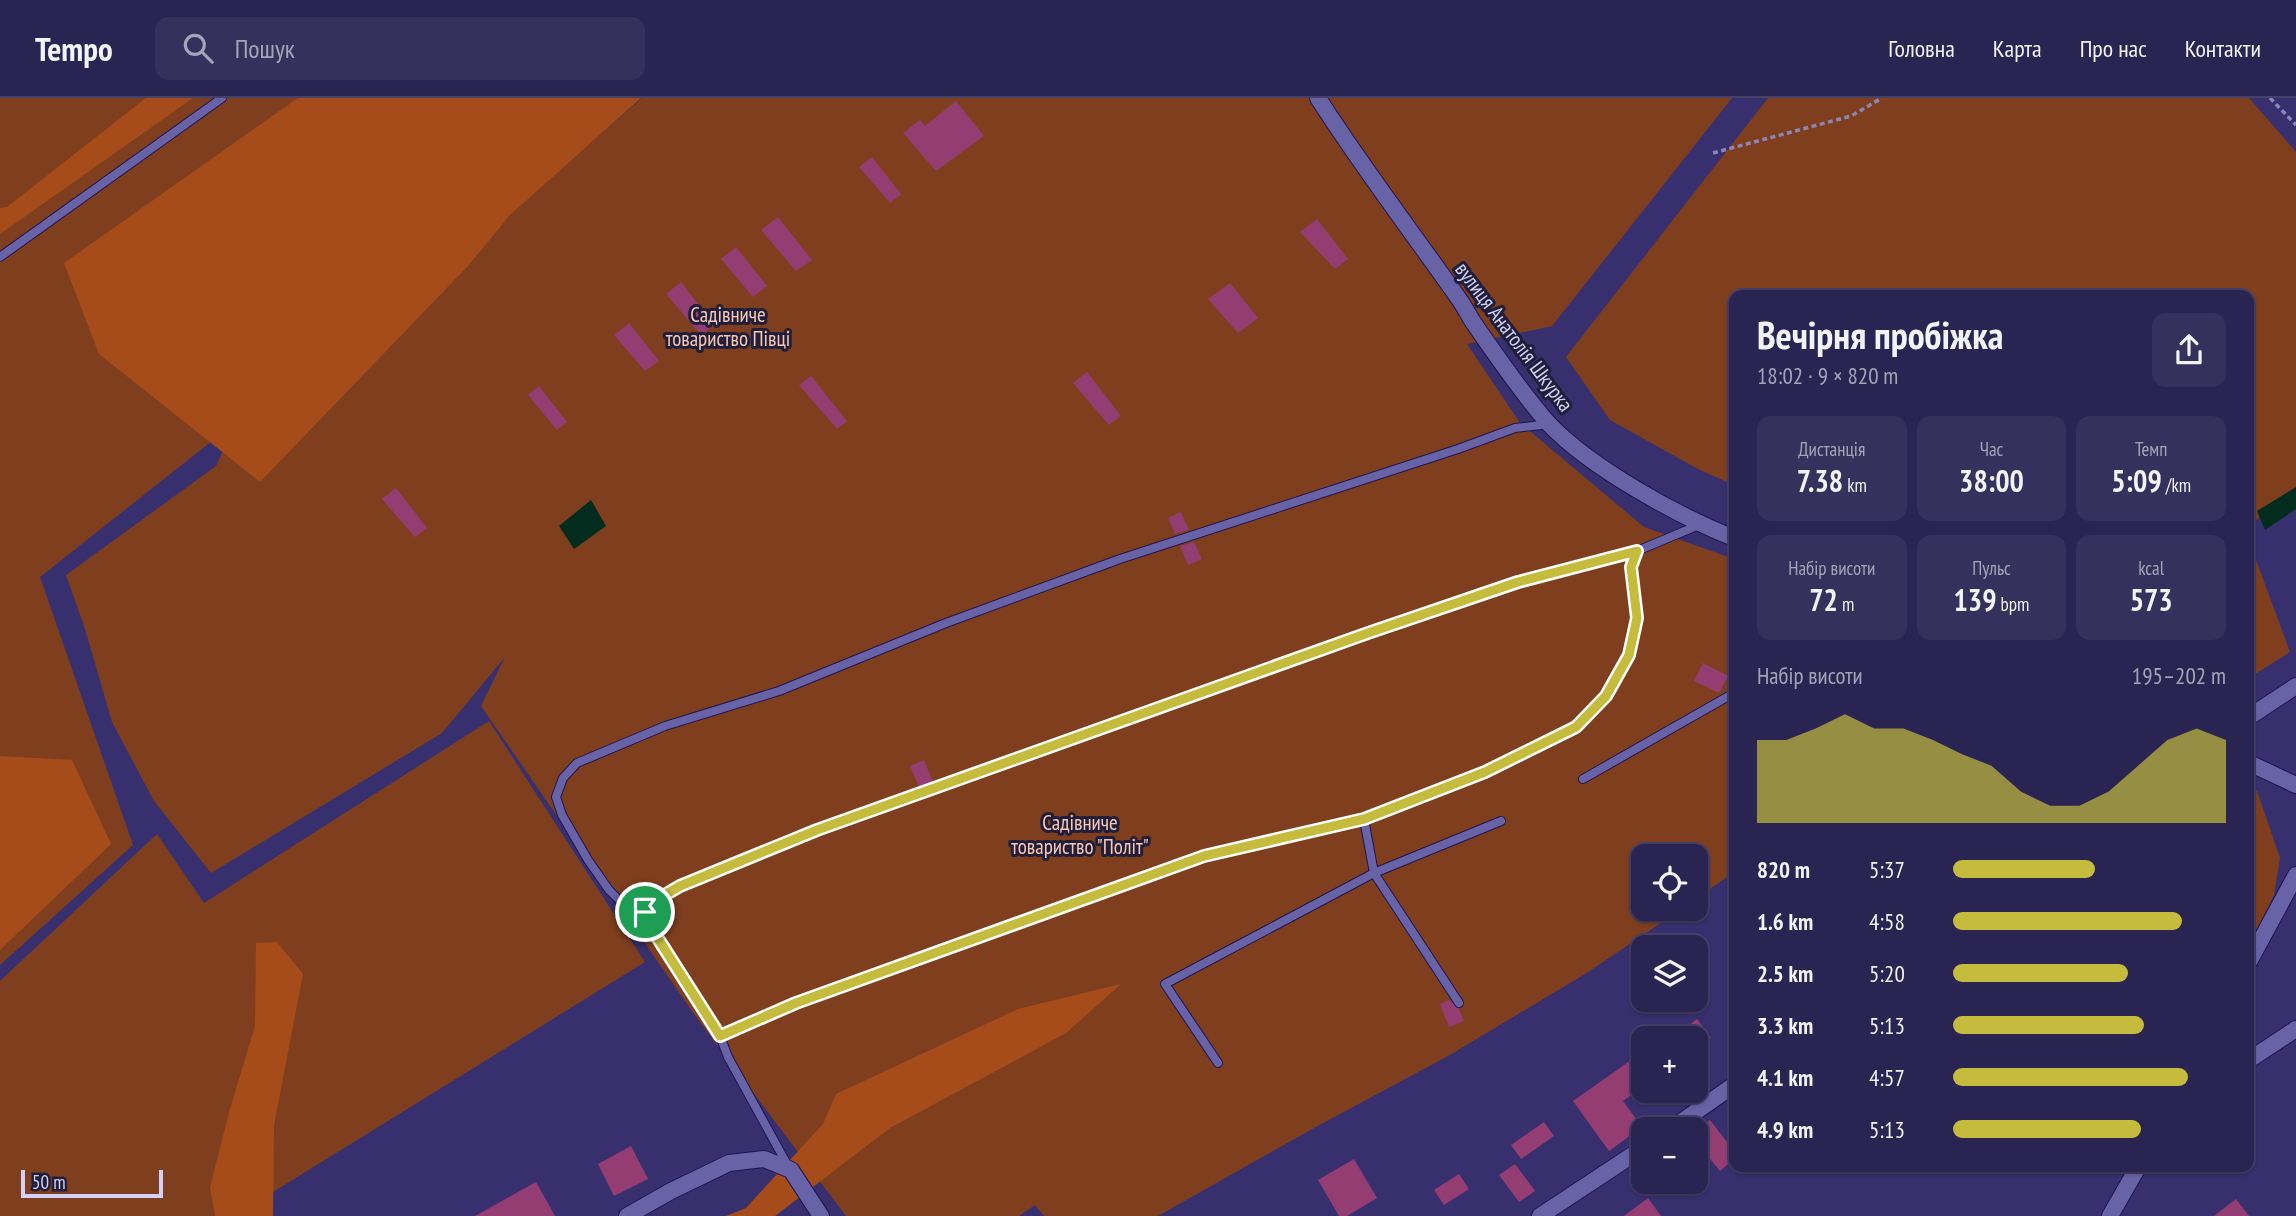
<!DOCTYPE html>
<html lang="uk">
<meta charset="utf-8">
<style>
:root{--surface:#2a2452;--page:#36305c;--text:#f1f3f6;--muted:#a5a4b8;--line:#464169;--accent:#c5bc3d}
body{margin:0;font-family:"PT Sans Narrow",sans-serif;background:var(--page);color:var(--text);height:100vh;display:flex;flex-direction:column;font-size:26px;white-space:nowrap}
*{box-sizing:border-box;margin:0}
p{font-size:23px;color:var(--muted)}
.icon{flex:none;width:38px;height:38px;fill:none;stroke:currentColor;stroke-width:2;stroke-linecap:round;stroke-linejoin:round}
.map{position:relative;flex:1;overflow:hidden}
.side{position:absolute;left:1729px;top:192px;width:525px;height:882px;display:flex;flex-direction:column;background:var(--surface);border-radius:14px;box-shadow:0 2px 5px #0004,0 0 0 2px var(--line)}
.side>*{flex:none}
.controls{position:absolute;left:1631px;top:746px;display:grid;gap:14px}
.controls a{display:grid;place-items:center;width:77px;height:77px;border-radius:14px;background:var(--surface);box-shadow:0 2px 5px #0004,0 0 0 2px var(--line);font-size:35px}
.scale{position:absolute;left:21px;bottom:18px;width:142px;box-sizing:border-box;padding-left:7px;border:4px solid #d2d2f8;border-top:0;font-size:19px;line-height:24px;white-space:nowrap;color:#d2d2f8;-webkit-text-stroke:5px #201e3a;paint-order:stroke}
.pin{position:absolute;display:grid;place-items:center;width:60px;height:60px;color:#fff;margin:-30px;border:4px solid #fff;border-radius:50%;box-shadow:0 2px 7px #0007}
.round{display:grid;place-items:center;flex:none;width:74px;height:74px;border-radius:14px;background:var(--page)}
.overview{display:flex;align-items:center;justify-content:space-between;height:119px;padding:0 28px}
h1{font-size:38px;font-weight:700;line-height:52px}
.metrics{display:grid;grid-template-columns:repeat(3,1fr);gap:10px;height:119px;padding:7px 28px}
.metrics div{display:grid;align-content:center;border-radius:14px;background:var(--page);text-align:center}
.metrics b{font-size:30px;font-weight:700}
.metrics small{font-size:19px;font-weight:400}
.metrics p{font-size:19px}
.chart{height:196px;padding:14px 28px}
.chart p{display:flex;justify-content:space-between}
.chart svg{width:100%;height:126px;margin-top:7px;fill:var(--accent);opacity:.7}
ul{padding:0 28px;list-style:none;font-size:23px}
li{display:grid;grid-template-columns:112px 84px 1fr;align-items:center;height:52px}
li i{height:18px;border-radius:9px;background:var(--accent)}
header{display:flex;align-items:center;gap:42px;box-sizing:border-box;height:98px;padding:0 35px;background:var(--surface);border-bottom:2px solid var(--line)}
header strong{font-size:33px}
nav{display:flex;gap:38px;margin-inline-start:auto;font-size:24px}
.search{width:490px;height:63px;background:var(--page);display:flex;align-items:center;gap:18px;box-sizing:border-box;padding:0 24px;border-radius:14px;color:var(--muted);font-size:26px}
.map>svg:first-child{display:block}
.green{fill:#7f3f1f}
.forest{fill:#a64c1a}
.water{fill:#012c1e}
.building{fill:#943d72}
.lines{fill:none;stroke-linecap:round;stroke-linejoin:round}
.service-casing{stroke:#201451;stroke-width:10}
.minor-casing{stroke:#201451;stroke-width:18}
.path{stroke:#8a87b8;stroke-width:3.5;stroke-dasharray:5 3.5;stroke-linecap:butt}
.service{stroke:#6863a7;stroke-width:8}
.minor{stroke:#6863a7;stroke-width:16}
.route-casing{stroke:#fff;stroke-width:14}
.route{stroke:#c5bc3d;stroke-width:9}
.labels{text-anchor:middle;stroke-width:6;stroke-linejoin:round;paint-order:stroke}
.park-label{font-size:21px;fill:#fac8b1;stroke:#201e3a}
.street-label{font-size:21px;fill:#d2d2f8;stroke:#201e3a}
</style>
<header>
<strong>Tempo</strong>
<div class="search"><svg class="icon" aria-label="search" viewBox="0 0 24 24"><circle cx="10" cy="10" r="6"/><path d="M15 15l6 6"/></svg>Пошук</div>
<nav><a>Головна</a><a>Карта</a><a>Про нас</a><a>Контакти</a></nav>
</header>
<div class="map">
<svg width="2296" height="1118" viewBox="0 0 2296 1118">
<rect width="100%" height="100%" fill="#38306e"/>
<g class="green">
<path d="M0,0H540L579,55L642,0H1732L1552,228L1467,246L1520,325L1644,429L1734,461V774L1696,801V758H1643V810H1683L1585,876L1448,958L1312,1031L1158,1118H1044L1035,1107L1019,1118H846L694,916L481,608L505,559L442,635L211,775L154,703L112,624L85,531L66,477L216,368L236,324L40,479L133,747L0,867Z"/>
<path d="M1768,0H2249L2296,54V390L2249,428V198H1734V387L1700,372L1610,322L1566,259Z"/>
<path d="M2249,443L2290,554L2249,580Z"/>
<path d="M489,623L645,864L234,1118H0V883L157,736L204,805Z"/>
<path d="M2249,690L2257,693L2280,760L2274,797L2249,848Z"/>
</g>
<g class="forest">
<path d="M146,0H193L0,136V110L7,109Z"/>
<path d="M298,0H641L510,117L467,169L260,384L99,256L64,165Z"/>
<path d="M0,658L72,662L111,746L0,852Z"/>
<path d="M277,844L303,876L274,1027L273,1118H215L210,1089L230,1011L255,928L256,845Z"/>
<path d="M1121,886L1066,935L890,1030L775,1118H726L746,1110L823,1026L836,996L1018,911Z"/>
</g>
<g class="water">
<path d="M2296,389V411L2265,432L2257,413Z"/>
<path d="M591,402L606,428L574,451L559,428Z"/>
</g>
<g class="building">
<path d="M956,3L984,38L936,73L903,35L920,22L925,28Z"/>
<path d="M872,59L901,96L890,105L859,69Z"/>
<path d="M778,119L812,162L796,173L761,132Z"/>
<path d="M1317,121L1348,161L1335,171L1300,134Z"/>
<path d="M736,149L767,188L753,199L721,161Z"/>
<path d="M681,184L714,227L701,237L666,196Z"/>
<path d="M1230,185L1258,220L1238,235L1208,201Z"/>
<path d="M629,225L659,263L645,273L614,237Z"/>
<path d="M1087,274L1121,318L1109,327L1073,285Z"/>
<path d="M811,278L847,323L837,331L799,287Z"/>
<path d="M539,288L567,324L557,332L528,297Z"/>
<path d="M396,390L427,430L415,439L382,401Z"/>
<path d="M1181,414L1189,432L1175,436L1168,420Z"/>
<path d="M1194,444L1202,461L1188,467L1180,448Z"/>
<path d="M1703,565L1728,578L1719,595L1694,583Z"/>
<path d="M924,662L933,684L919,689L910,668Z"/>
<path d="M1449,902L1459,911L1464,923L1449,929L1440,906Z"/>
<path d="M1697,921L1711,940H1672Z"/>
<path d="M1634,960L1643,972V989L1623,1003L1642,1029L1609,1053L1573,1003Z"/>
<path d="M1710,1022L1734,1053V1061L1720,1073L1707,1057L1696,1066V1034Z"/>
<path d="M1544,1024L1554,1038L1521,1061L1511,1047Z"/>
<path d="M631,1048L648,1081L614,1098L598,1066Z"/>
<path d="M1354,1061L1377,1100L1347,1118H1339L1318,1082Z"/>
<path d="M1515,1066L1535,1093L1519,1104L1499,1077Z"/>
<path d="M1459,1076L1469,1091L1444,1107L1434,1092Z"/>
<path d="M536,1084L555,1118H475Z"/>
<path d="M1648,1100L1661,1118H1624Z"/>
<path d="M2236,1101L2249,1118H2214Z"/>
</g>
<g class="lines">
<defs>
<g id="service">
<path d="M0,159L222,0"/>
<path d="M1583,681L1734,595"/>
<path d="M1364,721L1374,775L1459,905"/>
<path d="M645,814L623,806L609,792L588,762L562,717L556,699L563,680L577,665L665,628L779,593L946,525L1120,461L1458,351L1515,330L1550,326"/>
<path d="M720,938L650,828L645,814L651,805L680,788L817,732L1096,633L1293,560L1518,484L1637,453"/>
<path d="M1218,965L1165,886L1374,775L1501,723"/>
<path d="M788,1068L728,959L720,938L796,905L1204,757L1364,721L1485,674L1576,629L1606,598L1629,557L1637,520L1631,469L1637,453L1699,427"/>
</g>
<g id="minor">
<path d="M1318,0C1362,69 1412,134 1459,201C1464,208 1468,216 1473,224C1495,256 1523,297 1549,326C1591,370 1678,418 1734,440"/>
<path d="M2249,619L2296,588"/>
<path d="M2249,665L2296,687"/>
<path d="M2249,864L2296,777"/>
<path d="M2249,962L2296,931"/>
<path d="M1671,1031L1734,987"/>
<path d="M627,1118L671,1093L729,1065L764,1061L791,1072L821,1118"/>
<path d="M1540,1118L1643,1050"/>
<path d="M2110,1118L2138,1069"/>
</g>
</defs>
<use href="#service" class="service-casing"/>
<use href="#minor" class="minor-casing"/>
<g class="path">
<path d="M2270,0L2296,27"/>
<path d="M1713,55L1851,18L1882,0"/>
</g>
<use href="#service" class="service"/>
<use href="#minor" class="minor"/>
</g>
<g class="lines">
<defs>
<path id="route" d="M1637,453L1631,469L1637,520L1629,557L1606,598L1576,629L1485,674L1364,721L1204,758L796,905L720,938L650,828L645,814L651,805L680,788L817,732L1368,535L1518,484Z"/>
</defs>
<use href="#route" class="route-casing"/>
<use href="#route" class="route"/>
</g>
<g class="labels">
<g class="park-label">
<text x="728" y="224">Садівниче<tspan x="728" dy="24">товариство Півці</tspan></text>
<text x="1080" y="732">Садівниче<tspan x="1080" dy="24">товариство "Політ"</tspan></text>
</g>
<g class="street-label">
<text transform="translate(1514 239) rotate(53)" y="7">вулиця Анатолія Шкурка</text>
</g>
</g>
</svg>
<div class="controls">
<a><svg class="icon" aria-label="locate" viewBox="0 0 24 24"><circle cx="12" cy="12" r="6"/><path d="M12 2v4M12 18v4M2 12h4M18 12h4"/></svg></a>
<a><svg class="icon" aria-label="layers" viewBox="0 0 24 24"><path d="M12 4l9 5-9 5-9-5zM3 14l9 5 9-5"/></svg></a>
<a>+</a>
<a>−</a>
</div>
<div class="scale">50 m</div>
<div class="pin" style="left:645px;top:814px;background:#1e9e55"><svg class="icon" aria-label="arrive" viewBox="0 0 24 24"><path d="M6 21V4h12l-3 4 3 4H6"/></svg></div>
<section class="side">
<div class="overview"><div><h1>Вечірня пробіжка</h1><p>18:02 · 9 × 820 m</p></div><a class="round"><svg class="icon" aria-label="share" viewBox="0 0 24 24"><path d="M12 15V3M7 8l5-5 5 5M5 13v7h14v-7"/></svg></a></div>
<div class="metrics">
<div><p>Дистанція</p><b>7.38<small> km</small></b></div>
<div><p>Час</p><b>38:00</b></div>
<div><p>Темп</p><b>5:09<small> /km</small></b></div>
</div>
<div class="metrics">
<div><p>Набір висоти</p><b>72<small> m</small></b></div>
<div><p>Пульс</p><b>139<small> bpm</small></b></div>
<div><p>kcal</p><b>573</b></div>
</div>
<div class="chart"><p><span>Набір висоти</span>195–202 m</p>
<svg viewBox="0 0 160 44" preserveAspectRatio="none"><path d="M0 44V15L10 15L20 11L30 6L40 11L50 11L60 15L70 20L80 24L90 33L100 38L110 38L120 33L130 24L140 15L150 11L160 15V44z"/></svg>
</div>
<ul>
<li><b>820 m</b>5:37<i style="width:52%"></i></li>
<li><b>1.6 km</b>4:58<i style="width:84%"></i></li>
<li><b>2.5 km</b>5:20<i style="width:64%"></i></li>
<li><b>3.3 km</b>5:13<i style="width:70%"></i></li>
<li><b>4.1 km</b>4:57<i style="width:86%"></i></li>
<li><b>4.9 km</b>5:13<i style="width:69%"></i></li>
</ul>
</section>
</div>
